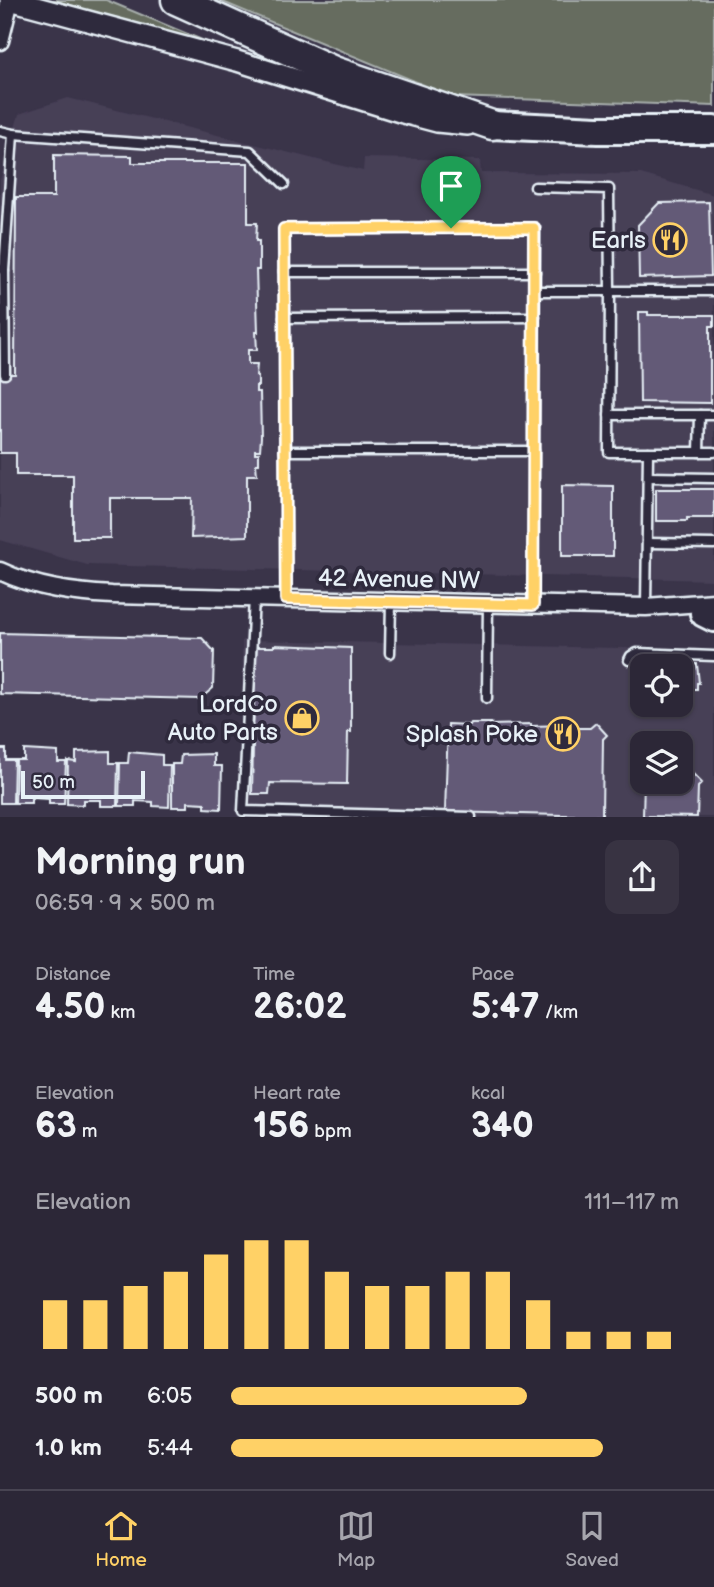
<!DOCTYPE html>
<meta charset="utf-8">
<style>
:root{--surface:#2c2737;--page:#383342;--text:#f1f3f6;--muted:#a6a5ad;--line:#484452;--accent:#ffd166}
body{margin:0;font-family:"Balsamiq Sans",sans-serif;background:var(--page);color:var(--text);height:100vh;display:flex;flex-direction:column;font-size:26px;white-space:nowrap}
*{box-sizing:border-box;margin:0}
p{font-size:23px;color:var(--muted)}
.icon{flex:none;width:38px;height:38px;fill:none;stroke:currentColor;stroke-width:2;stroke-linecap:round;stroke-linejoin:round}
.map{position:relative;height:817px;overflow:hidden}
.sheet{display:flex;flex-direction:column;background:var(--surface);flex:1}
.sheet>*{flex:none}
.controls{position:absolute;left:630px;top:654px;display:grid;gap:14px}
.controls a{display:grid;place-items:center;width:63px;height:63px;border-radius:14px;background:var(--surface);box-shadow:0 2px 5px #0004,0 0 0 2px var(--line);font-size:35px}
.scale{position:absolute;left:21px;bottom:18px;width:124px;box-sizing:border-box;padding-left:7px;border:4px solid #e8f1f8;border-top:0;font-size:19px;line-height:24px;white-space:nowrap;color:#e8f1f8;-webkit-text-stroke:5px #2f2a3d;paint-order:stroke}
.pin{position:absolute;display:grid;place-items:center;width:60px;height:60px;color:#fff;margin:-72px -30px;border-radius:50% 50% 50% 0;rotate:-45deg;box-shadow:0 0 7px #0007}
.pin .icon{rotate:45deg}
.round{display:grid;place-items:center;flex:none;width:74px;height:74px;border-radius:14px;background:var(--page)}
.headline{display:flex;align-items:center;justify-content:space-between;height:119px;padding:0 35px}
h1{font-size:38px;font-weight:700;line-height:52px}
.figures{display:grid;grid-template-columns:repeat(3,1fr);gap:10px;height:119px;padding:7px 35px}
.figures div{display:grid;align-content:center}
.figures b{font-size:35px;font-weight:700}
.figures small{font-size:19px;font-weight:400}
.figures p{font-size:19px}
.chart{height:196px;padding:14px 35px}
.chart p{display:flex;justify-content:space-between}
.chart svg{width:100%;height:126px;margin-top:7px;stroke:var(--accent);stroke-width:6}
ul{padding:0 35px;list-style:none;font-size:23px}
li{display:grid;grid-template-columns:112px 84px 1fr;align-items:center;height:52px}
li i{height:18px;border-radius:9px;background:var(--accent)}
.dock{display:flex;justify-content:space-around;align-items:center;height:98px;border-top:2px solid var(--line);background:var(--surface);font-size:19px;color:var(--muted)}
.dock a{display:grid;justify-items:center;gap:4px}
.dock .active{color:var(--accent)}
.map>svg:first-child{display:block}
.built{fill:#473f57;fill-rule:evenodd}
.green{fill:#666c5f;stroke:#a7aeac;stroke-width:2}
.building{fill:#645a77;stroke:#e8f1f8;stroke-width:2}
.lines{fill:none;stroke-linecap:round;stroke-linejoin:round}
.service-casing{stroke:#e8f1f8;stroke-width:13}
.minor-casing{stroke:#e8f1f8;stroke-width:21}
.tertiary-casing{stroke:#e8f1f8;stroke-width:24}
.trunk-casing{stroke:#e8f1f8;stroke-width:32}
.motorway-casing{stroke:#e8f1f8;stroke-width:33}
.service{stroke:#2f2a3d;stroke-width:8}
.minor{stroke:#2f2a3d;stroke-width:16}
.tertiary{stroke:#2f2a3d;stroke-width:19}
.trunk{stroke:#2f2a3d;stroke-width:26}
.motorway{stroke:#2f2a3d;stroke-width:28}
.route-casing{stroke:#fff;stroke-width:14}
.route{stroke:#ffd166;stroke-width:9}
.labels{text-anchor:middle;stroke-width:7;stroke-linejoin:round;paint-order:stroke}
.poi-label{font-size:24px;fill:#e8f1f8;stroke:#2f2a3d;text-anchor:end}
.street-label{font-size:24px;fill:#e8f1f8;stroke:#2f2a3d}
</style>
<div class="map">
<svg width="714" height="817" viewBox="0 0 714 817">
<rect width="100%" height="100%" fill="#3a3449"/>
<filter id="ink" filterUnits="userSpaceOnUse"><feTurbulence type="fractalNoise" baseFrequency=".0143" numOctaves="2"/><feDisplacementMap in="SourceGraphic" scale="14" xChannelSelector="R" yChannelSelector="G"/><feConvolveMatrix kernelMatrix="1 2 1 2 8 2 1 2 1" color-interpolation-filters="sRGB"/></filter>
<g filter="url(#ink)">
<g class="built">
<path d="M68,98L363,171L364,158L480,160L481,173L641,174L714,195V580L87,565L0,540V180L19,114Z"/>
<path d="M242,640L714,650V817H245ZM642,667H681V705H642ZM642,744H681V782H642Z"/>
</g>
<g class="green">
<path d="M52,0H106L214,45Z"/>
<path d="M218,0H714V106L453,97Z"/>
</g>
<g class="building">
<path d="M54,155L132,156V163H248V223H257L256,241H259V270H256L258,332H256L257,350H248V364H257L256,376H258V386H256V392H260L261,437L260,450H255V453H259V464H256L257,475H247V536L191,538L192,498H110V538H73V475H16V453H0V374H15L16,197H54Z"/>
<path d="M709,202L711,276L639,278L638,225L659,203Z"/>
<path d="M639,312H648V315H714V326H710V403L640,402Z"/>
<path d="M562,485L613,486V556H562Z"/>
<path d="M656,489H714V518H687V521H656Z"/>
<path d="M0,633L202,638L214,651L213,688L200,699L0,694Z"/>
<path d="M274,645L351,648V732H348L347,784L270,783L269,794H252L255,647H274Z"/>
<path d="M647,663L697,664L699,683H697V689H681V667H647Z"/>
<path d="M470,723H491L490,725L531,724V726L567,725L566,728H590L596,723L607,735L603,739L602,816L445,812L448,724L469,725Z"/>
<path d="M0,749H6V760H14L13,803H0Z"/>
<path d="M24,750L58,752V762H66L64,804H49V799L31,798V803H15L16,760H24Z"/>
<path d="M110,751V763H118L117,806H101V800H83V805L67,804L68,761L76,762V752Z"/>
<path d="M129,752L162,755V765H170L169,807L153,806V802L135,801V806H119L120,763H128Z"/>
<path d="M214,754V766H222L221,809L205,808V803L188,802V807H172V764H180L181,755Z"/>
<path d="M692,773L702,783L698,787L697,817L643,816L644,782H681V777H688Z"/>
</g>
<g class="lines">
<defs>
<g id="service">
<path d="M0,131L13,134L4,271L0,269"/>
<path d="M13,134L250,151L284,184"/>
<path d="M535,187L609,189L610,291H714"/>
<path d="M4,271L5,374"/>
<path d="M284,272H535"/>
<path d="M535,291H610L609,452H714"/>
<path d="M284,318L535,317"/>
<path d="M609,415H714"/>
<path d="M285,451H534"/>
<path d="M699,452L700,415"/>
<path d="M648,477L714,478"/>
<path d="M648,543L714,544"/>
<path d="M254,598L243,811L471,817"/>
<path d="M286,599L284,229L535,228L533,605"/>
<path d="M646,607L648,452"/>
<path d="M390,653L391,602"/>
<path d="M629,660L631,656L637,653L714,656"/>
<path d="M487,698L488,604"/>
</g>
<g id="minor">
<path d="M0,41L10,0"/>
<path d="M0,571C36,588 73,593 112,595L646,607L714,602"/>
</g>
<path id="tertiary" d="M10,0L237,61L403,113L437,122L468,125"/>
<g id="trunk">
<path d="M492,125L598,130H714"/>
<path d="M704,613L714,618"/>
</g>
<path id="motorway" d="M176,0L334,71L492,125"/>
</defs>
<use href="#service" class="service-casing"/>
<use href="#minor" class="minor-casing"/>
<use href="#tertiary" class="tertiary-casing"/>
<use href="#trunk" class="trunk-casing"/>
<use href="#motorway" class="motorway-casing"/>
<use href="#service" class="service"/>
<use href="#minor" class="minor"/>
<use href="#tertiary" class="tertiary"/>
<use href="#trunk" class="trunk"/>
<use href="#motorway" class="motorway"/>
</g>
</g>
<g class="lines" filter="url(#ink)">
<defs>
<path id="route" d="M451,228H534L533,605L286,599L284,229Z"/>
</defs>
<use href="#route" class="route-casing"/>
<use href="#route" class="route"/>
</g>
<defs>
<symbol id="restaurant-ring" viewBox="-11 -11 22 22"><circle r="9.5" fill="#2f2a3d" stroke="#ffd166" stroke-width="1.5"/><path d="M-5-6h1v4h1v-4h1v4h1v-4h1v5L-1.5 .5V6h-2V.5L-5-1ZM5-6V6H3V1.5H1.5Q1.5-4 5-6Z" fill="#ffd166"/></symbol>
<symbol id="shop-ring" viewBox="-11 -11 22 22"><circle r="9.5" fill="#2f2a3d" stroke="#ffd166" stroke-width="1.5"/><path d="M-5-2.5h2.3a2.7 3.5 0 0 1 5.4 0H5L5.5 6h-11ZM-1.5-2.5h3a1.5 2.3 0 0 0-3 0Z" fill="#ffd166"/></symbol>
</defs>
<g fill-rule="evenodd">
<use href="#restaurant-ring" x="651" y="221" width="38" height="38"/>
<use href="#shop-ring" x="283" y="699" width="38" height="38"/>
<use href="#restaurant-ring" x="544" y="715" width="38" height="38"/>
</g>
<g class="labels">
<g class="poi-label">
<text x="646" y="248">Earls</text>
<text x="278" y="712">LordCo<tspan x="278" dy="28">Auto Parts</tspan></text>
<text x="538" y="742">Splash Poke</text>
</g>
<g class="street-label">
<text transform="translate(399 579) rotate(1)" y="8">42 Avenue NW</text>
</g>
</g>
</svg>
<div class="controls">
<a><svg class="icon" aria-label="locate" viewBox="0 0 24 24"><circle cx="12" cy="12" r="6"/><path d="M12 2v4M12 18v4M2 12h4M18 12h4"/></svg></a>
<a><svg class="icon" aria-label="layers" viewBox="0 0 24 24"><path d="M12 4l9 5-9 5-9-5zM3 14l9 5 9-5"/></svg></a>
</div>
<div class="scale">50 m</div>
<div class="pin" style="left:451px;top:228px;background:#1e9e55"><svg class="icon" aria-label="arrive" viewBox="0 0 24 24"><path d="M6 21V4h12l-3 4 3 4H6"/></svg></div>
</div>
<section class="sheet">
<div class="headline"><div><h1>Morning run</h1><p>06:59 · 9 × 500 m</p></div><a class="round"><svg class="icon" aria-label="share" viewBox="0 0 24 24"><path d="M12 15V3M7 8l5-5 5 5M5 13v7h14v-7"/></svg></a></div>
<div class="figures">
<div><p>Distance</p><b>4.50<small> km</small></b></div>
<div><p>Time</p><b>26:02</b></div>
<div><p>Pace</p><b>5:47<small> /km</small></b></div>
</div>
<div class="figures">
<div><p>Elevation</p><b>63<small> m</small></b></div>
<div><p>Heart rate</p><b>156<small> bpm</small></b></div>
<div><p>kcal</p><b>340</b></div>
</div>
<div class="chart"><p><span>Elevation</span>111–117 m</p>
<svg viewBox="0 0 160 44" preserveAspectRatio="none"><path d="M5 44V27M15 44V27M25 44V22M35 44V17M45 44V11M55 44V6M65 44V6M75 44V17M85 44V22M95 44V22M105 44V17M115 44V17M125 44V27M135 44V38M145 44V38M155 44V38"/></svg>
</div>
<ul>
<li><b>500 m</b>6:05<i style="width:66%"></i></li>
<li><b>1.0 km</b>5:44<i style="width:83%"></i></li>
</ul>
</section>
<nav class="dock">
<a class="active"><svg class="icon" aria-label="home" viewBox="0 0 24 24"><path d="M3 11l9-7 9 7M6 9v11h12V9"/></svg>Home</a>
<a><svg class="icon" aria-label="map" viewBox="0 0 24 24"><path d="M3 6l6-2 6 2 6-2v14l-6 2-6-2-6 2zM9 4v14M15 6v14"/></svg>Map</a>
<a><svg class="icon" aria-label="saved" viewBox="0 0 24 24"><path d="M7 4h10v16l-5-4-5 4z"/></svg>Saved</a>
</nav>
